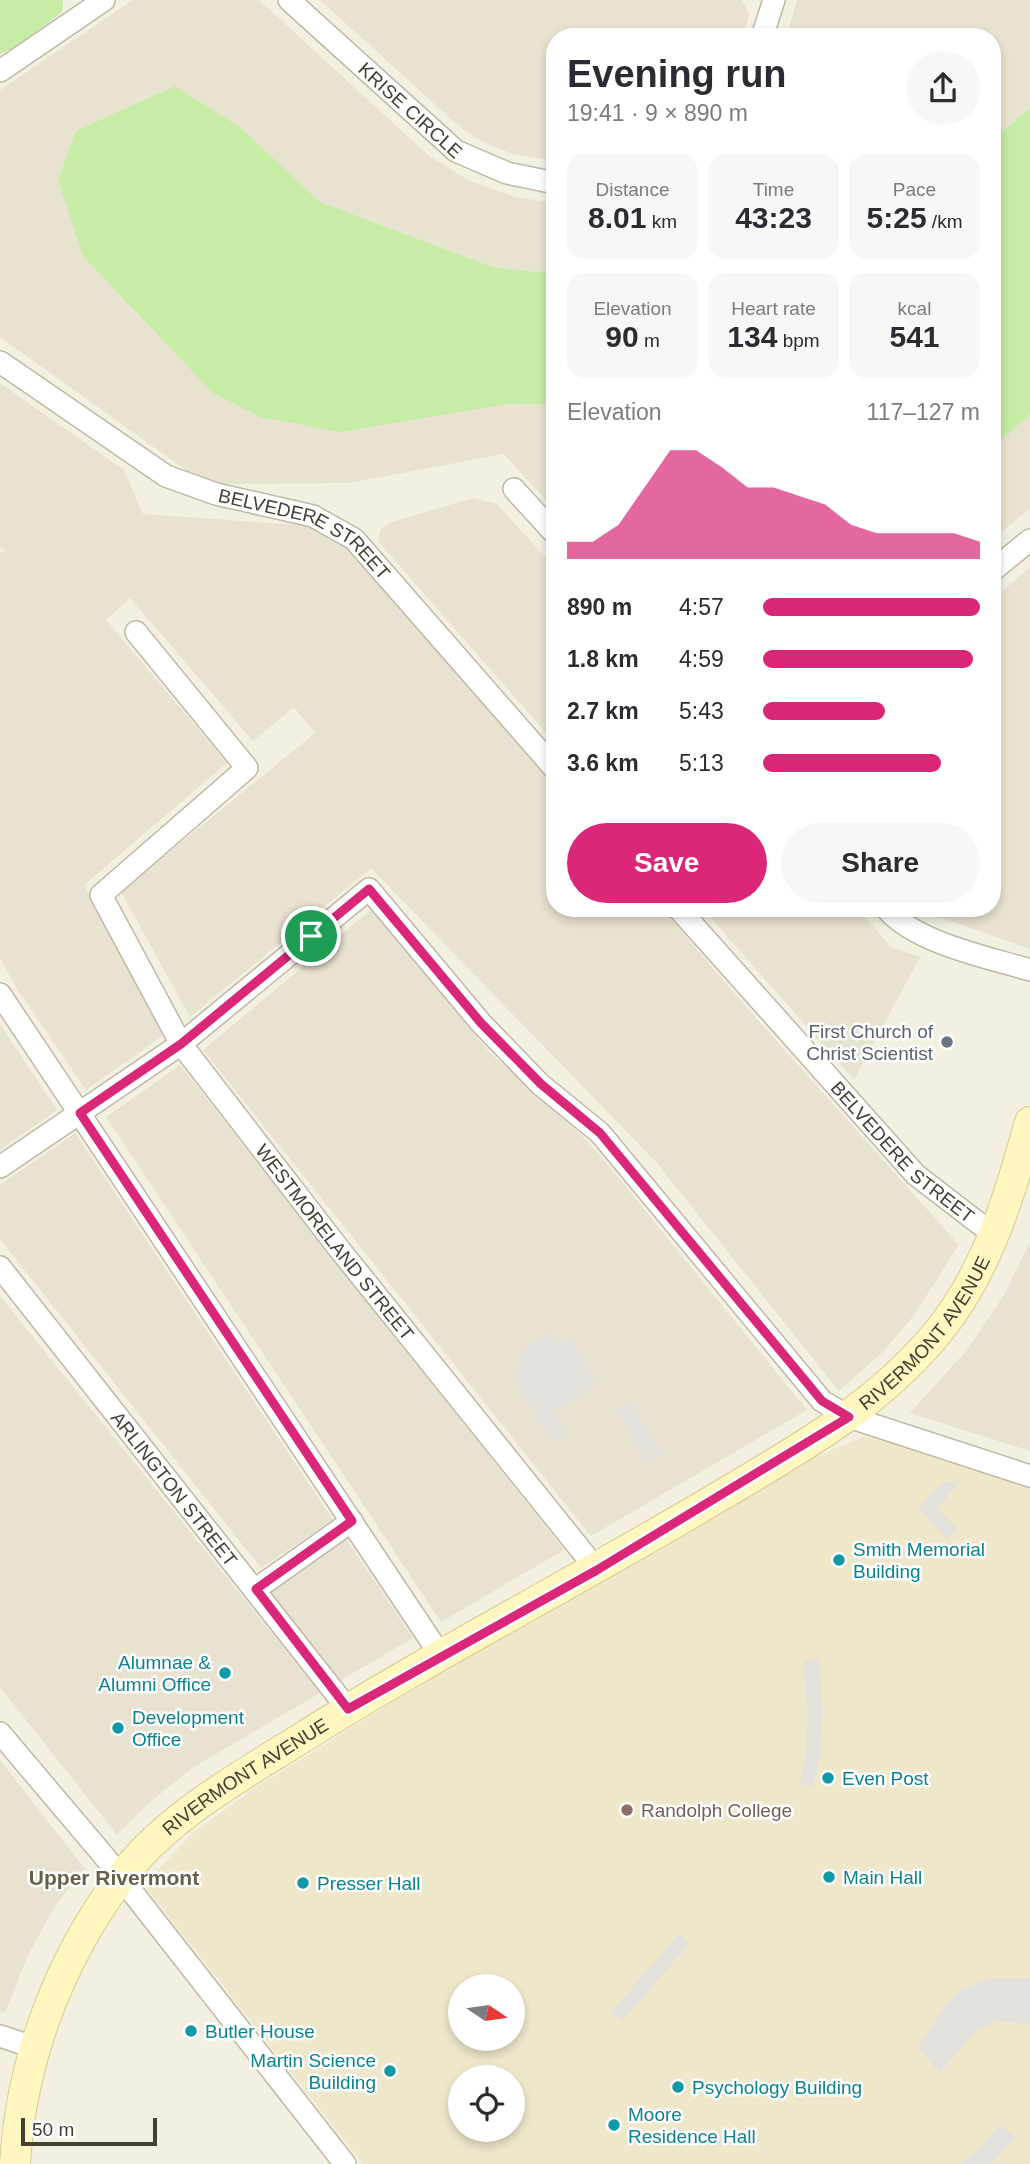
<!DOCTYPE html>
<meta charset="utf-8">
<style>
:root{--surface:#fff;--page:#f7f7f7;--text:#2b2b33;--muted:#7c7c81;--accent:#db2777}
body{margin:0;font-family:Arial,sans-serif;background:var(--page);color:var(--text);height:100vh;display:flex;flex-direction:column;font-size:26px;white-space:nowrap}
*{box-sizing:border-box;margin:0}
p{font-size:23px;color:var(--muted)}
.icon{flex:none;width:38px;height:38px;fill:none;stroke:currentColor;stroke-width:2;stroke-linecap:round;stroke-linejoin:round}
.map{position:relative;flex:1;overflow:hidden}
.details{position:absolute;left:546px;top:28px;width:455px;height:889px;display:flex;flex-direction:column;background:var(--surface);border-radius:28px;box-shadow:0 4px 10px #0003}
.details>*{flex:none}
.needle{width:46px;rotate:103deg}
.buttons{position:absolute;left:448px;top:1974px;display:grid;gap:14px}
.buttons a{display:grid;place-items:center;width:77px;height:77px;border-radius:50%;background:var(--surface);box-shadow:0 4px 10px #0003;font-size:35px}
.scale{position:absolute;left:21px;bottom:18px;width:136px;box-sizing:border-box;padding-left:7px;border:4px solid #454032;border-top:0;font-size:19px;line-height:24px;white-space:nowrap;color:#454032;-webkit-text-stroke:5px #fff;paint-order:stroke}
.pin{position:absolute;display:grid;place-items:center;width:60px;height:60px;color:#fff;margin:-30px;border:4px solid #fff;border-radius:50%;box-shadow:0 2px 7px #0007}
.round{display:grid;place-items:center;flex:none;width:74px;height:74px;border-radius:37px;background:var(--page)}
.head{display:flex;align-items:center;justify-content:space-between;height:119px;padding:0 21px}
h1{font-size:38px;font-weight:700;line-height:52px}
.metrics{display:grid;grid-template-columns:repeat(3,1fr);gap:10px;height:119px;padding:7px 21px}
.metrics div{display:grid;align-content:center;border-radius:18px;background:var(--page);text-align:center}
.metrics b{font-size:30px;font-weight:700}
.metrics small{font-size:19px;font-weight:400}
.metrics p{font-size:19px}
.chart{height:196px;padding:14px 21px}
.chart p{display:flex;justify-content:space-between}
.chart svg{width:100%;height:126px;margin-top:7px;fill:var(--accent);opacity:.7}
.action{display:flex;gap:14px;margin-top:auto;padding:14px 21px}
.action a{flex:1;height:80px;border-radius:42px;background:var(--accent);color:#fff;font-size:28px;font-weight:700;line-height:80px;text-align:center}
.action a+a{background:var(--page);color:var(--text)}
ul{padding:0 21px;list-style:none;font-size:23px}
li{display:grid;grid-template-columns:112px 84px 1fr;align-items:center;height:52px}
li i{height:18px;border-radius:9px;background:var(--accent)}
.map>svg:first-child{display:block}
.residential{fill:#e8e2d0}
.education{fill:#eee7ca;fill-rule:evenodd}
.green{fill:#c6eca6}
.parking{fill:#e3e1dc}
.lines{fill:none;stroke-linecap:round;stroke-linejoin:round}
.street-casing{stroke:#bfb9a4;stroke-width:24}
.secondary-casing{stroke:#d7cc8d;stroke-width:32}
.street{stroke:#fff;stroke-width:21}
.secondary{stroke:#fff6c0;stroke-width:30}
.route-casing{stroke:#fff;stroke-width:14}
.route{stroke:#db2777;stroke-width:9}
.worship-dot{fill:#6b7280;stroke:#fff;stroke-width:2.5}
.culture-dot{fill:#0f9aa8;stroke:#fff;stroke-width:2.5}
.education-dot{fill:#8d6e63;stroke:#fff;stroke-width:2.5}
.labels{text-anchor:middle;stroke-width:5;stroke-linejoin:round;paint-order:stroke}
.street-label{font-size:19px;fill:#454032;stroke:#fff}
.worship-label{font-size:19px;fill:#5b616d;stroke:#fff;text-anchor:end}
.culture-label{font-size:19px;fill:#0d838f;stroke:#fff;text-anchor:start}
.education-label{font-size:19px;fill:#785e54;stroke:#fff;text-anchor:start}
.neighbourhood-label{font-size:21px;font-weight:bold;fill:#695f48;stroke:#fff}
</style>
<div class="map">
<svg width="1030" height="2164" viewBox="0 0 1030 2164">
<rect width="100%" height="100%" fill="#f3f0e2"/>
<g class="residential">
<path d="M133,0H259L428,155L468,180L515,197L555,203V274L493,267L320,202L241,128L506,404L555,405V510L504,454L348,483L205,484L0,337V90Z"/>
<path d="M320,0H742L749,14L743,37H555V161L513,154L485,143L460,127Z"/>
<path d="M797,0H1030V108L992,140V37H786Z"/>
<path d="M0,383L124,470L143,514L340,528L456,674L555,785V908H662L747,1008L959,1245L914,1315L886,1349L839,1391L656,1162L371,868L190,1017L121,892L315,733L294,707L253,741L130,598L106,620L227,763L84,885L164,1035L86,1090L16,987L0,958V553L6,551L0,546Z"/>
<path d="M1030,414V509L992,539V449Z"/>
<path d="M473,498L497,504L555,568V743L378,541L381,529L389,523Z"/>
<path d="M1030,567V949L914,908H992V600Z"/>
<path d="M373,908L489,1052L557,1110L600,1155L807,1410L591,1536L203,1050Z"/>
<path d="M702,908H857L891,947L920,957L854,1080Z"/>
<path d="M0,1024L57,1110L0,1150Z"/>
<path d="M180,1065L478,1441L564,1550L441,1622L106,1117Z"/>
<path d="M75,1133L333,1520L261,1568L0,1239V1185Z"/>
<path d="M1030,1242V1451L910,1413L967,1350L1004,1295Z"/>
<path d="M0,1296L320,1693L192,1768L148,1804L117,1835L0,1687Z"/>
<path d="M342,1533L413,1638L341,1680L268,1590Z"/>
<path d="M0,1760L85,1869L55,1906L27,1957L5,2013L0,2011Z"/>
</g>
<path class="education" d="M865,1436L1030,1482V2164H363L144,1885L194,1832L255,1788L721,1496ZM460,1986H513V2039H460ZM460,2077H513V2130H460Z"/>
<g class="green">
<path d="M0,0H63L62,12L19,45L0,54Z"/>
<path d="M175,86L241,128L320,202L493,267L555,274V405L506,404L341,432L260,417L213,393L83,256L58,180L76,131Z"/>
<path d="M1030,108V414L992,449V140Z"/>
</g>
<g class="parking">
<path d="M550,1332L558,1345L571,1339L597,1384L553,1411L567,1434L553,1442L511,1374L523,1364L517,1354Z"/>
<path d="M631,1402L662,1455L647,1463L617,1410Z"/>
<path d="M960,1481L937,1509L957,1528L947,1539L918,1507L943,1482Z"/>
<path d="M819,1658L823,1712L819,1761L813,1787L800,1784L806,1758L808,1710L803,1661Z"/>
<path d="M679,1934L690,1943L622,2021L611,2012Z"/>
<path d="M989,1978H1030V2024L998,2021L976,2031L940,2073L918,2048L945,2006L961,1990Z"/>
<path d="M1000,2125L1014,2137L995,2160L991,2164H960L980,2149Z"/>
</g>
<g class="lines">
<defs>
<g id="street">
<path id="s1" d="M289,0L456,151L507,173L555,183"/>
<path d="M762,37L774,0"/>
<path d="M0,71L104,0"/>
<path id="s2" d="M0,362L166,476L216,494L313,516L354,539L555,769"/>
<path d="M514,489L555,534"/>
<path d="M992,571L1030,540"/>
<path id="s3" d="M136,632L247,768L101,895L181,1044L340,1250L597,1570"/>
<path id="s4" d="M678,908L916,1175L994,1235"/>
<path d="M886,908C915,943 987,957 1030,970"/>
<path d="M0,994L441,1656"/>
<path d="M0,1167L181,1044L369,889L481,1023L540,1084L600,1133L822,1401L849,1417L1030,1476"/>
<path id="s5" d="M0,1267L348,1709"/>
<path d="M256,1589L352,1521"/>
<path d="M0,1733L104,1856L345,2164"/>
<path d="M0,2036L33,2047"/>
</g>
<g id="secondary">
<path id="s6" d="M15,2164C21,2061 58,1963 119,1880C165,1818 236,1779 300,1739C438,1652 585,1577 725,1493C803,1447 880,1403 938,1332C987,1272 1010,1195 1030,1122"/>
</g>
</defs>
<use href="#street" class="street-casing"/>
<use href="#secondary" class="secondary-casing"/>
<use href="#street" class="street"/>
<use href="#secondary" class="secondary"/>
</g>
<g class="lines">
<defs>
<path id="route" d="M369,889L481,1023L541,1084L600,1133L822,1401L849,1417L597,1570L348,1709L256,1589L352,1521L80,1113L181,1044Z"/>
</defs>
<use href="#route" class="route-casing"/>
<use href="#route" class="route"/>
</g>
<circle class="worship-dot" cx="947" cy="1042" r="7"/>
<g class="culture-dot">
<circle cx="839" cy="1560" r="7"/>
<circle cx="225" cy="1673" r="7"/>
<circle cx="118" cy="1728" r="7"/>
<circle cx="828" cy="1778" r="7"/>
<circle cx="829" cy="1877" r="7"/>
<circle cx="303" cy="1883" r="7"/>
<circle cx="191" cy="2031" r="7"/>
<circle cx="390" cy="2071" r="7"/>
<circle cx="678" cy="2087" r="7"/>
<circle cx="614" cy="2125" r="7"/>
</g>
<circle class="education-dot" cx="627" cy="1810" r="7"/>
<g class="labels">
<g class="street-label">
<text dy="7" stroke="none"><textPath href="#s1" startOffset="164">KRISE CIRCLE</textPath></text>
<text dy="7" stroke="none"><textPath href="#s2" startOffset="354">BELVEDERE STREET</textPath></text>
<text dy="7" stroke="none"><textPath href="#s4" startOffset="332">BELVEDERE STREET</textPath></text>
<text dy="7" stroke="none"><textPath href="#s3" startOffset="789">WESTMORELAND STREET</textPath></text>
<text dy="7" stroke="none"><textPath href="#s6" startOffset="1288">RIVERMONT AVENUE</textPath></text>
<text dy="7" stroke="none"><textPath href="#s5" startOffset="282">ARLINGTON STREET</textPath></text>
<text dy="7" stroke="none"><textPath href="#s6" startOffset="471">RIVERMONT AVENUE</textPath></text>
</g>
<g class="worship-label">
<text x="933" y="1038">First Church of<tspan x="933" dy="22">Christ Scientist</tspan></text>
</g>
<g class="culture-label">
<text x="853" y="1556">Smith Memorial<tspan x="853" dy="22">Building</tspan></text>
<text x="211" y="1669" text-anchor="end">Alumnae &amp;<tspan x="211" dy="22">Alumni Office</tspan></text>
<text x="132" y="1724">Development<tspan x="132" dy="22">Office</tspan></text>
<text x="842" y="1785">Even Post</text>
<text x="843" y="1884">Main Hall</text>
<text x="317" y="1890">Presser Hall</text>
<text x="205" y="2038">Butler House</text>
<text x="376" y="2067" text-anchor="end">Martin Science<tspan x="376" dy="22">Building</tspan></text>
<text x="692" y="2094">Psychology Building</text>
<text x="628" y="2121">Moore<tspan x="628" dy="22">Residence Hall</tspan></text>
</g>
<g class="education-label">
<text x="641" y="1817">Randolph College</text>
</g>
<g class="neighbourhood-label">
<text x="114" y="1885">Upper Rivermont</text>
</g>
</g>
</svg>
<div class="buttons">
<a><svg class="needle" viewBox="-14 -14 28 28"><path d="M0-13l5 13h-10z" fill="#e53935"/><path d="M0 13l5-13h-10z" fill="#7c7c81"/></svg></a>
<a><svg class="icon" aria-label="locate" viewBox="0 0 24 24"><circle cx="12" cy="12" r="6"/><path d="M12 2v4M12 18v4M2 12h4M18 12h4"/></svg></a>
</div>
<div class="scale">50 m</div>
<div class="pin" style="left:311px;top:936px;background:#1e9e55"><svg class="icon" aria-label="arrive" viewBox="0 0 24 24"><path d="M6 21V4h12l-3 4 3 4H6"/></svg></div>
<section class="details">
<div class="head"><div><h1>Evening run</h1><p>19:41 · 9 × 890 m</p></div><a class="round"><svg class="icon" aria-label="share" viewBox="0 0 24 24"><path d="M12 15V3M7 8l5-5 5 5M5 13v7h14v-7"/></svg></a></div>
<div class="metrics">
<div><p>Distance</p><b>8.01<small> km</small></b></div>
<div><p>Time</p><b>43:23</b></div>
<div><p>Pace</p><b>5:25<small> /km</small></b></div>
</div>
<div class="metrics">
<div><p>Elevation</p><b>90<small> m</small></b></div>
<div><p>Heart rate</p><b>134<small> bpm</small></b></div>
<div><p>kcal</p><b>541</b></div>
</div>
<div class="chart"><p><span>Elevation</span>117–127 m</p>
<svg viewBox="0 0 160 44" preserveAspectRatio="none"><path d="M0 44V38L10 38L20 32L30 19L40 6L50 6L60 12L70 19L80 19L90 22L100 25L110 32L120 35L130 35L140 35L150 35L160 38V44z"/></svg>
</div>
<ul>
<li><b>890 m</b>4:57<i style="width:100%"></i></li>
<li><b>1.8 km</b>4:59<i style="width:97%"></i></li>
<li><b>2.7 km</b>5:43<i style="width:56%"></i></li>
<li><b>3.6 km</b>5:13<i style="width:82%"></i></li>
</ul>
<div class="action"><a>Save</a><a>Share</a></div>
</section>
</div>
